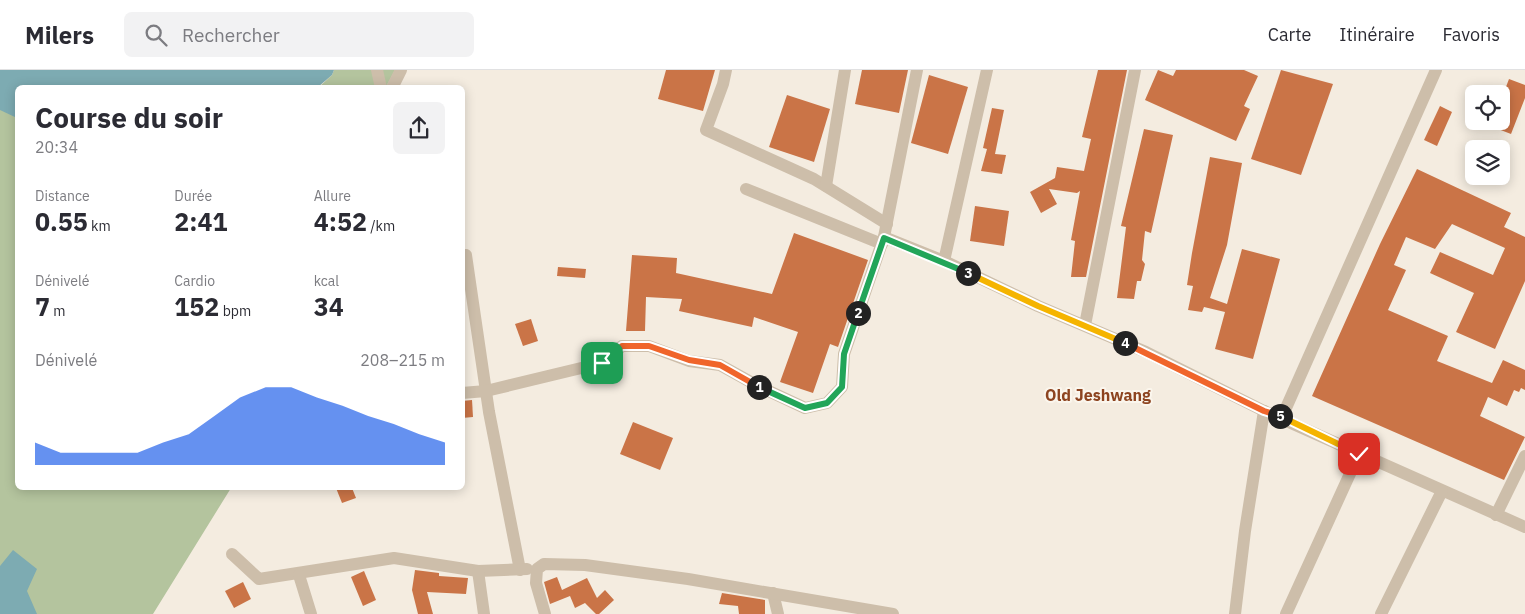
<!DOCTYPE html>
<html lang="fr">
<meta charset="utf-8">
<style>
:root{--surface:#fff;--page:#f2f2f3;--text:#2b2b33;--muted:#7c7c81;--line:#e1e1e2;--accent:#2563eb}
body{margin:0;font-family:"IBM Plex Sans",sans-serif;background:var(--page);color:var(--text);height:100vh;display:flex;flex-direction:column;font-size:19px;white-space:nowrap}
*{box-sizing:border-box;margin:0}
p{font-size:16px;color:var(--muted)}
.icon{flex:none;width:28px;height:28px;fill:none;stroke:currentColor;stroke-width:2;stroke-linecap:round;stroke-linejoin:round}
.map{position:relative;flex:1;overflow:hidden}
.details{position:absolute;left:15px;top:15px;width:450px;height:405px;display:flex;flex-direction:column;background:var(--surface);border-radius:8px;box-shadow:0 2px 12px #0003}
.details>*{flex:none}
.controls{position:absolute;left:1465px;top:15px;display:grid;gap:10px}
.controls a{display:grid;place-items:center;width:45px;height:45px;border-radius:8px;background:var(--surface);box-shadow:0 2px 12px #0003;font-size:25px}
.pin{position:absolute;display:grid;place-items:center;width:42px;height:42px;color:#fff;margin:-21px;border-radius:10px;box-shadow:0 2px 8px #0006}
.km{position:absolute;width:25px;height:25px;margin:-12px;border-radius:50%;background:#222;color:#fff;font-size:14px;line-height:25px;text-align:center}
.round{display:grid;place-items:center;flex:none;width:52px;height:52px;border-radius:8px;background:var(--page)}
.head{display:flex;align-items:center;justify-content:space-between;height:85px;padding:0 20px}
h1{font-size:28px;font-weight:700;line-height:38px}
.figures{display:grid;grid-template-columns:repeat(3,1fr);gap:8px;height:85px;padding:5px 20px}
.figures div{display:grid;align-content:center}
.figures b{font-size:25px;font-weight:700}
.figures small{font-size:14px;font-weight:400}
.figures p{font-size:14px}
.chart{height:140px;padding:10px 20px}
.chart p{display:flex;justify-content:space-between}
.chart svg{width:100%;height:90px;margin-top:5px;fill:var(--accent);opacity:.7}
header{display:flex;align-items:center;gap:30px;box-sizing:border-box;height:70px;padding:0 25px;background:var(--surface);border-bottom:1px solid var(--line)}
header strong{font-size:24px}
nav{display:flex;gap:28px;margin-inline-start:auto;font-size:18px}
.search{width:350px;height:45px;background:var(--page);display:flex;align-items:center;gap:12px;box-sizing:border-box;padding:0 18px;border-radius:8px;color:var(--muted);font-size:19px}
.map>svg:first-child{display:block}
.green{fill:#b4c49e}
.water{fill:#7dabb2}
.building{fill:#ca7447}
.lines{fill:none;stroke-linecap:round;stroke-linejoin:round}
.minor{stroke:#cdbeaa;stroke-width:12}
.split-1-casing{stroke:#fff;stroke-width:10}
.split-2-casing{stroke:#fff;stroke-width:10}
.split-3-casing{stroke:#fff;stroke-width:10}
.split-4-casing{stroke:#fff;stroke-width:10}
.split-5-casing{stroke:#fff;stroke-width:10}
.split-6-casing{stroke:#fff;stroke-width:10}
.split-1{stroke:#f0652b;stroke-width:6}
.split-2{stroke:#22a559;stroke-width:6}
.split-3{stroke:#22a559;stroke-width:6}
.split-4{stroke:#f5b400;stroke-width:6}
.split-5{stroke:#f0652b;stroke-width:6}
.split-6{stroke:#f5b400;stroke-width:6}
.labels{text-anchor:middle;stroke-width:4;stroke-linejoin:round;paint-order:stroke}
.neighbourhood-label{font-size:16px;font-weight:bold;fill:#8d4420;stroke:#fbf6ed}
</style>
<header>
<strong>Milers</strong>
<div class="search"><svg class="icon" aria-label="search" viewBox="0 0 24 24"><circle cx="10" cy="10" r="6"/><path d="M15 15l6 6"/></svg>Rechercher</div>
<nav><a>Carte</a><a>Itinéraire</a><a>Favoris</a></nav>
</header>
<div class="map">
<svg width="1525" height="544" viewBox="0 0 1525 544">
<rect width="100%" height="100%" fill="#f4ece0"/>
<g class="green">
<path d="M0,0L18,18V418H231L153,544H0Z"/>
<path d="M334,0H395L386,17L318,18L332,5Z"/>
</g>
<g class="water">
<path d="M0,0H334L332,5L318,17L18,18L17,48L0,40Z"/>
<path d="M13,480L37,499L27,521L37,544H0V496Z"/>
</g>
<g class="building">
<path d="M666,0H715L703,41L658,29Z"/>
<path d="M862,0H908L899,43L855,34Z"/>
<path d="M1098,0H1127L1086,207H1071L1075,171L1071,170L1080,121L1077,123L1049,119L1057,134L1041,143L1030,122L1055,108L1057,97L1084,101L1091,69L1082,67Z"/>
<path d="M1158,0L1173,6L1176,0H1244L1258,6L1244,36L1250,39L1236,71L1145,30Z"/>
<path d="M1281,0L1333,14L1301,105L1251,89Z"/>
<path d="M929,5L968,17L948,84L911,73Z"/>
<path d="M1509,9L1525,15V28L1511,64L1480,52L1501,51V30Z"/>
<path d="M787,25L830,39L814,92L769,77Z"/>
<path d="M1440,36L1452,42L1437,76L1424,70Z"/>
<path d="M992,38L1004,40L995,84L1006,85L1002,104L981,101L987,79L983,78Z"/>
<path d="M1144,59L1173,65L1151,163L1145,161L1142,190L1145,194L1141,211H1137L1134,229L1117,228L1126,157L1121,156Z"/>
<path d="M1210,87L1242,93L1227,175L1210,228L1227,234L1242,179L1280,189L1253,289L1215,279L1225,242L1204,237L1202,242L1188,240L1193,216L1187,215L1192,183Z"/>
<path d="M1417,99L1511,143L1504,157L1525,167V211L1495,279L1456,262L1474,223L1430,203L1440,182L1493,205L1505,178L1452,154L1435,179L1406,167L1394,195L1406,200L1388,240L1448,266L1437,291L1492,313L1503,290L1525,300V320L1521,318L1519,322L1514,320L1507,336L1488,327L1480,346L1525,367L1504,410L1312,326L1380,174Z"/>
<path d="M975,136L1009,141L1004,176L970,171Z"/>
<path d="M794,163L868,190L838,277L830,274L813,323L780,312L798,262L754,247L752,257L679,241L682,229L646,227L645,261H626L632,185L677,188L676,203L772,224Z"/>
<path d="M558,197L586,199L585,208L557,206Z"/>
<path d="M531,249L538,271L523,276L515,254Z"/>
<path d="M472,330L473,347L462,348V331Z"/>
<path d="M633,352L673,368L660,400L620,384Z"/>
<path d="M336,418H352L356,428L342,433Z"/>
<path d="M415,500L439,503V506L468,508L466,524L427,522L433,544H418L412,520Z"/>
<path d="M364,501L376,530L363,536L351,507Z"/>
<path d="M557,507L562,520L587,508L597,528L605,520L614,530L599,544H596L585,533L575,538L570,526L550,534L544,512Z"/>
<path d="M243,512L251,529L234,538L225,521Z"/>
<path d="M722,523L765,530V544H739L738,536L719,534Z"/>
</g>
<g class="lines">
<g class="minor">
<path d="M377,0L381,18"/>
<path d="M726,0L723,14L706,60L814,109L887,154"/>
<path d="M392,18L401,0"/>
<path d="M826,116L845,0"/>
<path d="M746,119L882,174"/>
<path d="M884,167L944,191L1038,236L1146,282L1264,341L1525,457"/>
<path d="M462,187L466,185L489,342L520,500"/>
<path d="M944,191L987,0"/>
<path d="M1085,255L1135,0"/>
<path d="M462,323L486,321L602,293L622,276H649L689,291L720,295L758,316L805,338L827,333L842,317L844,284L884,167L917,0"/>
<path d="M1282,347L1436,0"/>
<path d="M1496,445L1525,386"/>
<path d="M232,484L259,509L394,488L478,501L527,499"/>
<path d="M478,501L484,544"/>
<path d="M299,505L311,544"/>
<path d="M773,523L778,544"/>
<path d="M545,544L536,513L537,499L544,494L585,495L688,509L893,544"/>
<path d="M1235,544L1245,461L1264,341"/>
<path d="M1286,544L1359,384"/>
<path d="M1381,544L1442,421"/>
</g>
</g>
<g class="lines">
<defs>
<path id="split-1" d="M602,293L622,276H649L689,290L720,295L759,317"/>
<path id="split-2" d="M759,317L805,338L827,333L842,317L844,284L858,243"/>
<path id="split-3" d="M858,243L884,168L968,203"/>
<path id="split-4" d="M968,203L1038,236L1125,273"/>
<path id="split-5" d="M1125,273L1264,341L1280,346"/>
<path id="split-6" d="M1280,346L1359,384"/>
</defs>
<use href="#split-1" class="split-1-casing"/>
<use href="#split-2" class="split-2-casing"/>
<use href="#split-3" class="split-3-casing"/>
<use href="#split-4" class="split-4-casing"/>
<use href="#split-5" class="split-5-casing"/>
<use href="#split-6" class="split-6-casing"/>
<use href="#split-1" class="split-1"/>
<use href="#split-2" class="split-2"/>
<use href="#split-3" class="split-3"/>
<use href="#split-4" class="split-4"/>
<use href="#split-5" class="split-5"/>
<use href="#split-6" class="split-6"/>
</g>
<g class="labels">
<g class="neighbourhood-label">
<text x="1098" y="331">Old Jeshwang</text>
</g>
</g>
</svg>
<div class="controls">
<a><svg class="icon" aria-label="locate" viewBox="0 0 24 24"><circle cx="12" cy="12" r="6"/><path d="M12 2v4M12 18v4M2 12h4M18 12h4"/></svg></a>
<a><svg class="icon" aria-label="layers" viewBox="0 0 24 24"><path d="M12 4l9 5-9 5-9-5zM3 14l9 5 9-5"/></svg></a>
</div>
<div class="pin" style="left:602px;top:293px;background:#1e9e55"><svg class="icon" aria-label="arrive" viewBox="0 0 24 24"><path d="M6 21V4h12l-3 4 3 4H6"/></svg></div>
<div class="pin" style="left:1359px;top:384px;background:#d93025"><svg class="icon" aria-label="check" viewBox="0 0 24 24"><path d="M5 12l5 5 9-10"/></svg></div>
<b class="km" style="left:759px;top:317px">1</b>
<b class="km" style="left:858px;top:243px">2</b>
<b class="km" style="left:968px;top:203px">3</b>
<b class="km" style="left:1125px;top:273px">4</b>
<b class="km" style="left:1280px;top:346px">5</b>
<section class="details">
<div class="head"><div><h1>Course du soir</h1><p>20:34</p></div><a class="round"><svg class="icon" aria-label="share" viewBox="0 0 24 24"><path d="M12 15V3M7 8l5-5 5 5M5 13v7h14v-7"/></svg></a></div>
<div class="figures">
<div><p>Distance</p><b>0.55<small> km</small></b></div>
<div><p>Durée</p><b>2:41</b></div>
<div><p>Allure</p><b>4:52<small> /km</small></b></div>
</div>
<div class="figures">
<div><p>Dénivelé</p><b>7<small> m</small></b></div>
<div><p>Cardio</p><b>152<small> bpm</small></b></div>
<div><p>kcal</p><b>34</b></div>
</div>
<div class="chart"><p><span>Dénivelé</span>208–215 m</p>
<svg viewBox="0 0 160 44" preserveAspectRatio="none"><path d="M0 44V33L10 38L20 38L30 38L40 38L50 33L60 29L70 20L80 11L90 6L100 6L110 11L120 15L130 20L140 24L150 29L160 33V44z"/></svg>
</div>
</section>
</div>
